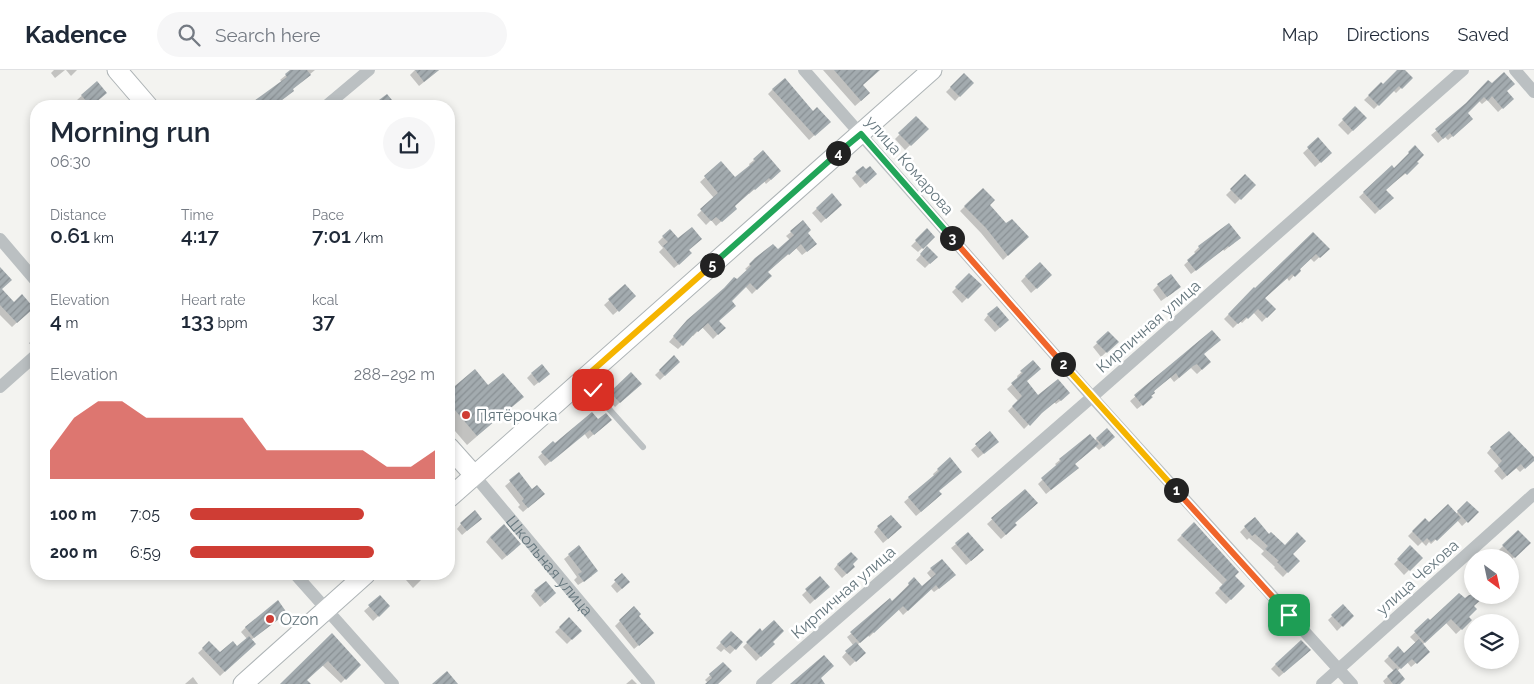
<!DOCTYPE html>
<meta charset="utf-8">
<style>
:root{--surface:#fff;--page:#f6f6f7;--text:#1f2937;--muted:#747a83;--line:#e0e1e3;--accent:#cf3d34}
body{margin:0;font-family:Raleway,sans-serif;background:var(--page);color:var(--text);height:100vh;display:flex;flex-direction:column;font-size:19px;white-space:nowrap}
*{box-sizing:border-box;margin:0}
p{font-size:16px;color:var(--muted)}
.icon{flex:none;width:28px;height:28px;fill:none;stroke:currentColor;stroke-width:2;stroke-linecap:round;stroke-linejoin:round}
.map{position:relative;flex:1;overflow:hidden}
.sheet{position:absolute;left:30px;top:30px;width:425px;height:480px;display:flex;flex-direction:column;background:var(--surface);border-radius:20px;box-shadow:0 2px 8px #0003}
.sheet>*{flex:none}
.needle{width:32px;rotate:147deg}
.buttons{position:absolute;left:1464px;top:479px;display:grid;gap:10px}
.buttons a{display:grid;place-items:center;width:55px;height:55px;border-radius:50%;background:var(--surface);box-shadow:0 2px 8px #0003;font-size:25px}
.pin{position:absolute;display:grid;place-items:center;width:42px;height:42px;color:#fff;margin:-21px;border-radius:10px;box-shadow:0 2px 8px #0006}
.km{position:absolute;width:25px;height:25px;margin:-12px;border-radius:50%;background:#222;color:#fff;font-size:14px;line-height:25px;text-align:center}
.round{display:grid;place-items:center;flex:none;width:52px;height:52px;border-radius:26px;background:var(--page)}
.headline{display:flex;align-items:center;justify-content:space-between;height:85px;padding:0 20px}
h1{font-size:28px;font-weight:600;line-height:38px}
.stats{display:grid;grid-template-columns:repeat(3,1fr);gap:8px;height:85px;padding:5px 20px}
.stats div{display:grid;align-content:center}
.stats b{font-size:21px;font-weight:600}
.stats small{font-size:14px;font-weight:400}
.stats p{font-size:14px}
.chart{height:140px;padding:10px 20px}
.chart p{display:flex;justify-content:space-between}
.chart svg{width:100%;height:90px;margin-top:5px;fill:var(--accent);opacity:.7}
ul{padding:0 20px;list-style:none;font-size:16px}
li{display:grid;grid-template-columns:80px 60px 1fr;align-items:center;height:38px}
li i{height:12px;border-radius:6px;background:var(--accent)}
header{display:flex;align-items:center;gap:30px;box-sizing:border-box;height:70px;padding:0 25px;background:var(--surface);border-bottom:1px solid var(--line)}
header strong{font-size:24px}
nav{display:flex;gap:28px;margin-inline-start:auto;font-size:18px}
.search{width:350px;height:45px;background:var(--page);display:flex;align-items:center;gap:12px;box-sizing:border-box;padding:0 18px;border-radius:28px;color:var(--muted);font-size:19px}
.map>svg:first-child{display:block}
.shadow{fill:#0003}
.building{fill:url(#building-hatch)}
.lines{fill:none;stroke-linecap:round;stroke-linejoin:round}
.secondary-casing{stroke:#aeb4b6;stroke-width:21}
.path{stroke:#b5b9ba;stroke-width:2;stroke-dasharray:2.5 2.5;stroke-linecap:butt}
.lane{stroke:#bbc0c2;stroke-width:6}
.street{stroke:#bbc0c2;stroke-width:12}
.secondary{stroke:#fff;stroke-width:19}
.split-1-casing{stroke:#fff;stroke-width:10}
.split-2-casing{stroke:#fff;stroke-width:10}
.split-3-casing{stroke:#fff;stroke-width:10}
.split-4-casing{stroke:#fff;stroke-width:10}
.split-5-casing{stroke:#fff;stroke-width:10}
.split-6-casing{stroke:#fff;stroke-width:10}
.split-1{stroke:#f0652b;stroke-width:6}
.split-2{stroke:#f5b400;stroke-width:6}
.split-3{stroke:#f0652b;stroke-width:6}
.split-4{stroke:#22a559;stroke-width:6}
.split-5{stroke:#22a559;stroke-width:6}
.split-6{stroke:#f5b400;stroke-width:6}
.poi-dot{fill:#cf3d34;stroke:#fff;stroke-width:2}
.labels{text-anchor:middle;stroke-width:5;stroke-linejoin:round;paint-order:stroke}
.street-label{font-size:16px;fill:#66777e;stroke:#fff}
.poi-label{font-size:16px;fill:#66777e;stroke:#fff;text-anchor:start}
</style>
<header>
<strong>Kadence</strong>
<div class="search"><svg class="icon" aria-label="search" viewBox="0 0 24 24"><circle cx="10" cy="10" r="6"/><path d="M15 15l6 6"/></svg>Search here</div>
<nav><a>Map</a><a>Directions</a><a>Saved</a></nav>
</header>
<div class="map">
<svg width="1534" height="614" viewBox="0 0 1534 614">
<defs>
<pattern id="building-hatch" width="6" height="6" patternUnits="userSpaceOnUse" patternTransform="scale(1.25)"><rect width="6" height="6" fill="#a3abaf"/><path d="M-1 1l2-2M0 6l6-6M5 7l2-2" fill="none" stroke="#899094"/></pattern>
</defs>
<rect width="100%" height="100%" fill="#f3f3f0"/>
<g class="shadow">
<path d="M54,0H65L55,8L51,3Z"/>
<path d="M66,0H77L71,6Z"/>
<path d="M292,0H315L291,20L292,21L287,26L274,36H250L282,12L280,10Z"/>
<path d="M415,0H439L419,16L410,5Z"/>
<path d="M823,0H874L862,15L863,29L855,36Z"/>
<path d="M1399,0H1403L1411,8L1396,23L1393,20L1374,39L1364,30L1381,14L1383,16Z"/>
<path d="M964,4L972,13L955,31L946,22Z"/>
<path d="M97,12L101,27L90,36L86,33L82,36L77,30Z"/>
<path d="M1492,15L1506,21L1512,29L1498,42L1487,30L1482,34L1479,31L1466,43L1467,53L1448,70L1445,67L1438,73L1431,65Z"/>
<path d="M773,19L813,43L829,52L809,70L768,24Z"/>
<path d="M1355,38L1365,48L1348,65L1338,55Z"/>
<path d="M916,48L927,59L905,80L895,69Z"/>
<path d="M1318,69L1330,83L1315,97L1303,83Z"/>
<path d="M1415,77L1416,92L1413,98L1384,120L1392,128L1375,144L1359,127L1392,97L1394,99Z"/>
<path d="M754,90L775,106L766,114L764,111L749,124L748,123L733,136L731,143L716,156L711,150L706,155L697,145L714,128L700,112L721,93L735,109L750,96L749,94Z"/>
<path d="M863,98L871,108L860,118L852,108Z"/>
<path d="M1245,106L1254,115L1235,134L1226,125Z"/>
<path d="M983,119L989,135L1022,172L1003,190L981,163L960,141Z"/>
<path d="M832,125L840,135L821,153L812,143Z"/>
<path d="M670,160L687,180L686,188L674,198L659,182L663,178L658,172Z"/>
<path d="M927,160L934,167L918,182L911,176Z"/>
<path d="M791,162L806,163L811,178L802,185L796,178L767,202L770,206L752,224L745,216L730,231L718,251L724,258L713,269L702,257L693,266L692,265L678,279L669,272L682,257L748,201L745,199L756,189L778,181L790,170L786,166Z"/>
<path d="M1313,164L1328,179L1314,192L1310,188L1289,211L1287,208L1264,229L1274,239L1262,252L1253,242L1242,253L1240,251L1233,258L1224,249L1254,219L1255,220Z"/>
<path d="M1234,173L1224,181L1223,179L1191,204L1184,195L1196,184L1194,182L1199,177Z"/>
<path d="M927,178L936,187L925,198L916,190Z"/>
<path d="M0,199V219L14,233L32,238L12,257L0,245Z"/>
<path d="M969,205L980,215L962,233L952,222Z"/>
<path d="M1026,206L1046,210L1031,223L1021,211Z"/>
<path d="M1158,215L1174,222L1161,231L1153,220Z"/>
<path d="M625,216L629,231L613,245L604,235Z"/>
<path d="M988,245L1003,255L995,262L984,250Z"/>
<path d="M1212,261L1203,284L1210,292L1197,304L1191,298L1174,312L1170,307L1153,322L1146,332L1137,339L1130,331Z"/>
<path d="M1108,263L1117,272L1101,287L1093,277Z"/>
<path d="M449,272L454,278L449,283Z"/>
<path d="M674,287L679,292L660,310L655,305Z"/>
<path d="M1033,292L1026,311L1038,326L1064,328L1056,334L1054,332L1037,346L1024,359L1008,341L1018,331L1007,319L1018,309L1017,306Z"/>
<path d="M475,301L488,317L522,327L467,375L449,354V323Z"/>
<path d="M531,304L544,308L534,316L527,308Z"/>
<path d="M635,318L615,337L606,327L611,323Z"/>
<path d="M611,350L588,369L584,363L545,396L538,387L553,373L555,375L598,351Z"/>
<path d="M1107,360L1108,372L1099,380L1095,376L1074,394L1072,403L1046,424L1038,414L1057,396L1055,394L1090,365L1094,371Z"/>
<path d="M990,363L993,376L978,388L971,380Z"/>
<path d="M1491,378L1534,389L1520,402L1516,398L1502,410L1494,401L1499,396L1487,383Z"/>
<path d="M950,389L936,429L916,446L904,432L934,406L933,404Z"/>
<path d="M519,404L538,429L523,442L518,437L520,435L505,416Z"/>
<path d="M1025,420L1011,460L1001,469L987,454Z"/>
<path d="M1467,432L1477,442L1462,456L1457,450L1431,474L1429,472L1426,476L1422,472L1418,476L1408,466L1425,449L1429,454L1456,444Z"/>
<path d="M1254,448L1269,465L1298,491L1283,507L1274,498L1275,497L1261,484L1264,481L1249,468L1247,470L1240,462Z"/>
<path d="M476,453L462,465L457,459L461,454Z"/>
<path d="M1194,453L1233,506L1244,516L1226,534L1215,523L1223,515L1177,470Z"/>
<path d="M878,457L896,462L883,473L874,462Z"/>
<path d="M1518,461L1529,473L1510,491V488H1506L1499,480Z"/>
<path d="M490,467L515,479L502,490L486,472Z"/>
<path d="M956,474L978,485L966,495L951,478Z"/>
<path d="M1410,477L1421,488L1404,505L1394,494Z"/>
<path d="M569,485L592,506L578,515L574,510L577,507L564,489Z"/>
<path d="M838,494H851L854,497L842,508L834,499Z"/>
<path d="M931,499L950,510L934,522L931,519L903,545L898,539L869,567L868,565L857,575L864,583L850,596L842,587L853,575L847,567L892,532L914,509L922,518L932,509L927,503Z"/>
<path d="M405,504H427L413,518L406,510L409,507Z"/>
<path d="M622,505L624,517L617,523L611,516Z"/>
<path d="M820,508L828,517L810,534L802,525Z"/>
<path d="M1472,513V525H1481L1473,536L1468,547L1471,550L1456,564L1446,553L1422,575L1424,586L1411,597L1407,592L1397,601L1404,609L1399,614H1385L1383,611L1394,601L1384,591L1398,578L1404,584L1416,573L1410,567L1428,550L1430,552L1465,530L1472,523L1468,518Z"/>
<path d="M535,521L550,528L540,537L531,526Z"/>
<path d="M380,527L389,536L373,551L364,541Z"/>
<path d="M1343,536L1352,546L1337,561L1328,550Z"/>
<path d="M638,546L648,567L634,579L615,556L620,551Z"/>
<path d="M281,547L251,570L249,579L220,606L198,583L209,573L220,584L237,578L247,569L241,562L246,557Z"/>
<path d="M569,549L580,561L567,574L555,562Z"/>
<path d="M760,560L773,574L756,591L743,577Z"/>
<path d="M731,562L742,572L730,584L724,579L721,582L716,578Z"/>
<path d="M332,565L359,595L341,613L322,595L302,614H281Z"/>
<path d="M1304,585L1279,607L1271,599L1276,594Z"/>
<path d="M723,593L730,601L716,614H709L705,610Z"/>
<path d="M193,607L198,614H185Z"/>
<path d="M632,609L637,614H626Z"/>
</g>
<g class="building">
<path d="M290,0H307L311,5L293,19L294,21L274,36H247L287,7L285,4Z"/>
<path d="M415,0H439L424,12Z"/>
<path d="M834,0H880L863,15L870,23L861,31Z"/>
<path d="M1397,0H1405L1413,8L1402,19L1399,16L1379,36L1368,25L1381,12L1383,14Z"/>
<path d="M1504,2L1515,14L1507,21L1514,29L1503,39L1492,26L1488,31L1484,27L1468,43L1473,49L1453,67L1450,63L1443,69L1435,59L1466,33L1488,10L1492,13Z"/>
<path d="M964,3L974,13L960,27L950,17Z"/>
<path d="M785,8L813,41L817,37L831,52L815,66L772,19Z"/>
<path d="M97,11L107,23L95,33L91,30L88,33L81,25Z"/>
<path d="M387,24L397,36H371Z"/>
<path d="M1355,36L1367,48L1353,61L1342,49Z"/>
<path d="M916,46L929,59L911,76L898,63Z"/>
<path d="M1318,67L1332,83L1321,93L1307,77Z"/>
<path d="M1415,75L1424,85L1417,92L1419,93L1407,105L1405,103L1386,120L1394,128L1380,140L1363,122L1392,95L1394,98L1409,83L1408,82Z"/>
<path d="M763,80L781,101L771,110L769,108L755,120L754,119L735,136L737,139L722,152L716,147L711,151L700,139L718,123L704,106L721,91L735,107L755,91L753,89Z"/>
<path d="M863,96L866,99L870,96L877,104L866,114L855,102Z"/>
<path d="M1245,104L1256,115L1241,130L1230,119Z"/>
<path d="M983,118L995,130L990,135L1006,153L1012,149L1029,167L1008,186L986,158L964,136Z"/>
<path d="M832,123L842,135L826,149L816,138Z"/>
<path d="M803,150L811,160L808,163L817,174L807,182L801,174L789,185L788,184L768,202L772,206L757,220L750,213L732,231L736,236L719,251L726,258L718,265L708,253L698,262L697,261L683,276L673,266L687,250L724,218L734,207L737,209L751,196L749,194L755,188L773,174L778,179L794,165L790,161Z"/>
<path d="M1229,153L1241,168L1229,177L1228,176L1196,201L1187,190L1200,179L1198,176Z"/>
<path d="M692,157L702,169L689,180L692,183L679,195L663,176L668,172L662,166L670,159L678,168Z"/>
<path d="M927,158L935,167L923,179L915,170Z"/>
<path d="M1313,162L1330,179L1320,188L1316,184L1300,199L1301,201L1295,207L1292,204L1265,228L1276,239L1267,248L1258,239L1248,249L1246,247L1238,254L1228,244L1254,217L1255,218Z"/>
<path d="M927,176L938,187L930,194L920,184Z"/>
<path d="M1040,192L1052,205L1037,219L1025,206Z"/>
<path d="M0,197L12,210L2,219L14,232L22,224L34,238L17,253L0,235Z"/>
<path d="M969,203L982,215L968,229L955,217Z"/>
<path d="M1171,204L1181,217L1167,227L1157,214Z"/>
<path d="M625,214L636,226L619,242L608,229Z"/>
<path d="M997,236L1009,250L1000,258L987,244Z"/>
<path d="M1212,260L1221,270L1204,284L1211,292L1202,300L1197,294L1193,296L1179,308L1176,303L1154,321L1155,323L1151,326L1153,327L1143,336L1134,325Z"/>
<path d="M1108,261L1119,272L1107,283L1096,272Z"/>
<path d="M674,285L680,292L665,306L659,300Z"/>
<path d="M1033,290L1041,299L1027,311L1038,325L1058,309L1070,323L1061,331L1059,329L1042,343L1030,356L1012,336L1022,326L1011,313L1023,303L1020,301Z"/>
<path d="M542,294L550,304L539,313L531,303Z"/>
<path d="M475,299L488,315L503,303L524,327L477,366L449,333V321Z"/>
<path d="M631,302L642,314L620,333L610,322Z"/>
<path d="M592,342L598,349L606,343L612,350L594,365L590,360L551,392L541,382L553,371L555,373Z"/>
<path d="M1107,358L1115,367L1104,377L1096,368Z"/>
<path d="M990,361L999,372L984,384L975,374Z"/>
<path d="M1509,361L1534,387V391L1525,399L1521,394L1507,406L1498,395L1502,391L1490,377Z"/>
<path d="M1090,364L1099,374L1075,394L1079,398L1051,420L1041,408L1061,391L1059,389Z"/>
<path d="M950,387L962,402L939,421L942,424L921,442L908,427L939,401L937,399Z"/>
<path d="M519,402L532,419L537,415L545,424L528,438L522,431L524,429L509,410Z"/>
<path d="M1025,419L1038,433L1015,453L1017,455L1006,465L991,448Z"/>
<path d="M1467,431L1479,442L1468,453L1457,441Z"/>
<path d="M1448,434L1461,448L1437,471L1435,469L1431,472L1427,468L1423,472L1412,461L1425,448L1429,452Z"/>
<path d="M475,440L482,449L467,461L460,453Z"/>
<path d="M891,445L902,457L888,469L877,456Z"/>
<path d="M1255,447L1269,464L1271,462L1285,475L1297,462L1306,471L1293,484L1300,491L1288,503L1277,492L1279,491L1265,479L1268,476L1255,464L1252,466L1244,456Z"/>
<path d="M1194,452L1239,502L1235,506L1245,516L1231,530L1219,518L1227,510L1181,465Z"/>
<path d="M504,454L521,474L507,486L490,467Z"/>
<path d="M1518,460L1531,473L1515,488L1502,475Z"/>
<path d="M968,462L984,480L971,491L955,473Z"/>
<path d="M579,475L598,501L584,512L578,504L582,502L568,484Z"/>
<path d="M1410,475L1423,488L1410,501L1397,489Z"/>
<path d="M851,482L858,489L853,494L855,497L847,504L837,494Z"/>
<path d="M942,489L956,505L939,519L936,515L908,541L903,536L874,563L873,562L860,573L850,562L890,528L892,531L909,515L908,513L914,507L922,516L936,504L930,498Z"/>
<path d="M622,503L630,512L622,519L614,510Z"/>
<path d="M820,506L830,517L815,530L805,519Z"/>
<path d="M546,511L556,523L545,533L534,520Z"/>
<path d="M1459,523L1465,528L1469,525H1486L1474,536L1477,539L1469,547L1472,550L1462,560L1451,549L1425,573L1414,561L1428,548L1430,550Z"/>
<path d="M380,525L390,536L379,547L368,535Z"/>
<path d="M278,530L287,543L254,568L245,557Z"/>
<path d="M1343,534L1354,546L1343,557L1331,545Z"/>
<path d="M634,536L641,544L639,546L654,563L639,576L619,550Z"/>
<path d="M569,547L582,561L572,570L559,557Z"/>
<path d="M774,550L784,561L773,572L775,574L761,587L746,572L760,558L762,561Z"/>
<path d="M731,561L743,572L736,580L730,575L726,578L720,572Z"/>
<path d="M332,563L361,595L346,610L328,591L307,610L311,614H280Z"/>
<path d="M249,566L256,574L225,602L202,578L209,571L220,582L233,571L237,576Z"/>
<path d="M1419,569L1430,582L1417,594L1412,589L1401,599L1388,586L1398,576L1404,583Z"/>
<path d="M1301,570L1311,580L1284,603L1275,594Z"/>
<path d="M856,572L866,583L856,592L845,581Z"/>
<path d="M824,585L834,596L821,608L825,614H790Z"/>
<path d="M723,592L732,601L718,614H705L712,608L709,604Z"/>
<path d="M1396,598L1405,609L1400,614H1393L1387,606Z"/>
<path d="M447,601L458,614H432Z"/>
</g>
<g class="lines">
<defs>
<g id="secondary">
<path d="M117,0L148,36"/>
<path d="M449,377L474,405"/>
<path d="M449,428L932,0"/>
<path d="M243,614L366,504"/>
</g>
</defs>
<use href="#secondary" class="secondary-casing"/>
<g class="path">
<path d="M30,274L36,263"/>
<path d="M449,447L454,442"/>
<path d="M380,508L385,504"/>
</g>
<path class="lane" d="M584,311L643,377"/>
<g class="street">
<path d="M804,0L1092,327L1352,614"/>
<path d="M1515,0L1534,22"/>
<path d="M326,36L369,0"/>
<path d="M0,169L36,211"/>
<path d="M0,317L36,285"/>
<path id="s1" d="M474,405L649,614"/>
<path d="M295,504L393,614"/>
<path d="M762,614L1092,327L1463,0"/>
<path d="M1322,614L1534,424"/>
</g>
<use href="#secondary" class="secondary"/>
</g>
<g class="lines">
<defs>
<path id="split-1" d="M1176,420L1289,545"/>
<path id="split-2" d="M1063,294L1176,420"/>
<path id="split-3" d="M952,168L1063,294"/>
<path id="split-4" d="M838,83L861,64L952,168"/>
<path id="split-5" d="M712,195L838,83"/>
<path id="split-6" d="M593,320L583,309L712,195"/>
</defs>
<use href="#split-1" class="split-1-casing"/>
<use href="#split-2" class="split-2-casing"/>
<use href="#split-3" class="split-3-casing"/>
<use href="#split-4" class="split-4-casing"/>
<use href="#split-5" class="split-5-casing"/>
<use href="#split-6" class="split-6-casing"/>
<use href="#split-1" class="split-1"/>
<use href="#split-2" class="split-2"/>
<use href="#split-3" class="split-3"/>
<use href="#split-4" class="split-4"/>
<use href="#split-5" class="split-5"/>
<use href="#split-6" class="split-6"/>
</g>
<g class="poi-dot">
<circle cx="466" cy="345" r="5"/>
<circle cx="270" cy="549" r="5"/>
</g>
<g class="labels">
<g class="street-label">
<text transform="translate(910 95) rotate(49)" y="6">улица Комарова</text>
<text transform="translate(1148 256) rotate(-41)" y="6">Кирпичная улица</text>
<text dy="6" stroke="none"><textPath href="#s1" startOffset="118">Школьная улица</textPath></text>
<text transform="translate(1417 507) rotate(-42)" y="6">улица Чехова</text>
<text transform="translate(843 522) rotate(-41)" y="6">Кирпичная улица</text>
</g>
<g class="poi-label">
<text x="476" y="351">Пятёрочка</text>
<text x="280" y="555">Ozon</text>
</g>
</g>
</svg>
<div class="buttons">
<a><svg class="needle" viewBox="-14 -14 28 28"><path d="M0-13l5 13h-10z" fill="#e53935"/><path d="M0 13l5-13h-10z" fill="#747a83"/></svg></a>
<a><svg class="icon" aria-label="layers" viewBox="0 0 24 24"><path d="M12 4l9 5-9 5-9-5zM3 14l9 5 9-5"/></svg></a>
</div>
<div class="pin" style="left:1289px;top:545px;background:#1e9e55"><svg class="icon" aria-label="arrive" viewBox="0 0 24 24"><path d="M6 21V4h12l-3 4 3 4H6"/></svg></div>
<div class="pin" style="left:593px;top:320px;background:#d93025"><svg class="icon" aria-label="check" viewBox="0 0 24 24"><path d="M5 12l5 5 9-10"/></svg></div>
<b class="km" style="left:1176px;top:420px">1</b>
<b class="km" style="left:1063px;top:294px">2</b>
<b class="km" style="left:952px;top:168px">3</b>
<b class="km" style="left:838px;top:83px">4</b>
<b class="km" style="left:712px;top:195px">5</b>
<section class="sheet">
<div class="headline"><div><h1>Morning run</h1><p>06:30</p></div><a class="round"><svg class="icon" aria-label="share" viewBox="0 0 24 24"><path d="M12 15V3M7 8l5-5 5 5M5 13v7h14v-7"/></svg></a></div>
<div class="stats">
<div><p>Distance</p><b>0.61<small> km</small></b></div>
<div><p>Time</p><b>4:17</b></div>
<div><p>Pace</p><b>7:01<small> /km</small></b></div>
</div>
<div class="stats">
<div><p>Elevation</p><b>4<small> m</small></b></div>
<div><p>Heart rate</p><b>133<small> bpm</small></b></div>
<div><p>kcal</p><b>37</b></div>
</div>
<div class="chart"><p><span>Elevation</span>288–292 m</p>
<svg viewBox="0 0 160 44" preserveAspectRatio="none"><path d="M0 44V30L10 14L20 6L30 6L40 14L50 14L60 14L70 14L80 14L90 30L100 30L110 30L120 30L130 30L140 38L150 38L160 30V44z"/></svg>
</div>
<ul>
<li><b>100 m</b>7:05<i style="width:71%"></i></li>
<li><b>200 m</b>6:59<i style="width:75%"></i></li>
</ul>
</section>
</div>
